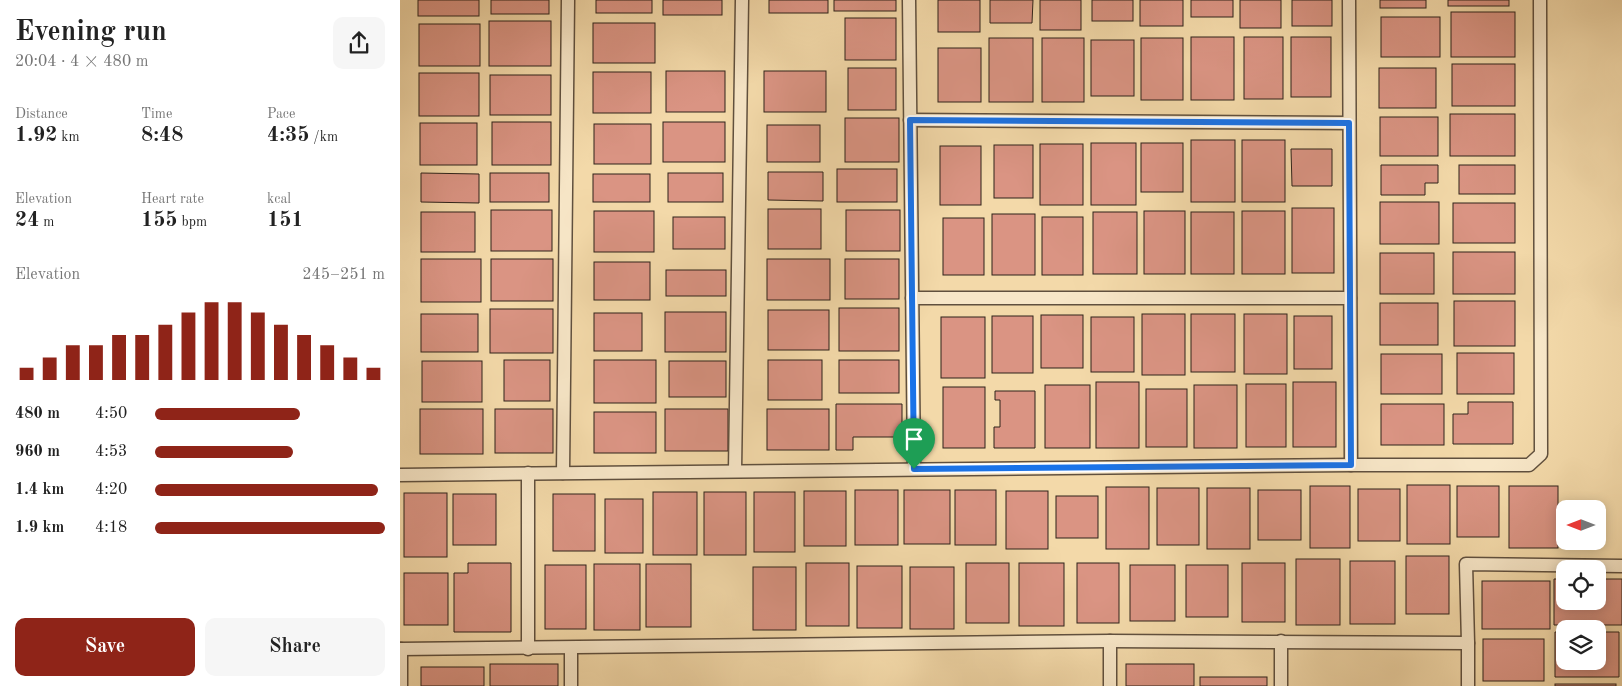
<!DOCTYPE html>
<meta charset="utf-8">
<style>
:root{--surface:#fff;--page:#f6f6f6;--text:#222;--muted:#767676;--accent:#8f2418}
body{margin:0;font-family:"Old Standard TT",serif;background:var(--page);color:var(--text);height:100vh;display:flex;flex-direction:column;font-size:19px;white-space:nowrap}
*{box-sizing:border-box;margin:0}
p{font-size:16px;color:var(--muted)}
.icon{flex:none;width:28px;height:28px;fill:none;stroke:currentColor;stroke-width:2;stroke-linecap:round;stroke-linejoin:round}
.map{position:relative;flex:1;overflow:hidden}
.details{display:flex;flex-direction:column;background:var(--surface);width:400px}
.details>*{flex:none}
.needle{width:32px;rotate:270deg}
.controls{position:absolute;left:1156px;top:500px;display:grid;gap:10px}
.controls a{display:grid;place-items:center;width:50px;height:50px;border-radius:10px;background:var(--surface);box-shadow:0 2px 12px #0003;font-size:25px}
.pin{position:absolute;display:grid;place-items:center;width:42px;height:42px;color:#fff;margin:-51px -21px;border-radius:50% 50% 50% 0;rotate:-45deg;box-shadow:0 0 5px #0007}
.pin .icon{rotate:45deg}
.round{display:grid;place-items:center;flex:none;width:52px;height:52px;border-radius:10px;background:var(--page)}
.overview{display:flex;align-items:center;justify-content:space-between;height:85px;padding:0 15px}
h1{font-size:28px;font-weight:800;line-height:38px}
.figures{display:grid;grid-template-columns:repeat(3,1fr);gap:8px;height:85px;padding:5px 15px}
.figures div{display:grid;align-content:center}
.figures b{font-size:21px;font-weight:800}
.figures small{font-size:14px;font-weight:400}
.figures p{font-size:14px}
.chart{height:140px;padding:10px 15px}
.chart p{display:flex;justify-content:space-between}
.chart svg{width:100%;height:90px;margin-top:5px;stroke:var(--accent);stroke-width:6}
.primary-button{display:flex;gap:10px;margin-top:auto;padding:10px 15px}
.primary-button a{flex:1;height:58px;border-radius:10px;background:var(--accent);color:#fff;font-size:20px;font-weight:800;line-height:58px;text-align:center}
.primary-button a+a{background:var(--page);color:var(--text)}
ul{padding:0 15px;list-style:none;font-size:16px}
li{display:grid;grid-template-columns:80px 60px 1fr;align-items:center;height:38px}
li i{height:12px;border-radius:6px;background:var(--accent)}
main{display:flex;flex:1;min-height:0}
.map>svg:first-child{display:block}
.building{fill:#da9483;stroke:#2f231b}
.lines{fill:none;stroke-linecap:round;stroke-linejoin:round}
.service-casing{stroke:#60503e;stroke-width:15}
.service{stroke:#f7e6c7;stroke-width:12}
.route-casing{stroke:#fff;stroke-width:10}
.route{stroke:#1a73e8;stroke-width:6}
</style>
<main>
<section class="details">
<div class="overview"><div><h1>Evening run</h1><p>20:04 · 4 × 480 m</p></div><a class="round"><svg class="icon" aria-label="share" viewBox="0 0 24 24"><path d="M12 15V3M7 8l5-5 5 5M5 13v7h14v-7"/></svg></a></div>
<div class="figures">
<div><p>Distance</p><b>1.92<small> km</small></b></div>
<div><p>Time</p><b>8:48</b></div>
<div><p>Pace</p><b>4:35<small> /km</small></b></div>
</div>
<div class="figures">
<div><p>Elevation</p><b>24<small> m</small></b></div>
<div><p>Heart rate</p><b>155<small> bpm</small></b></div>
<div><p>kcal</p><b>151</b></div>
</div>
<div class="chart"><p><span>Elevation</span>245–251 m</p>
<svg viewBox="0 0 160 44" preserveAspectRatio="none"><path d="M5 44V38M15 44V33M25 44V27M35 44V27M45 44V22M55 44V22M65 44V17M75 44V11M85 44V6M95 44V6M105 44V11M115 44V17M125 44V22M135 44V27M145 44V33M155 44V38"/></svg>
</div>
<ul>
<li><b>480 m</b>4:50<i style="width:63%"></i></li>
<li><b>960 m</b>4:53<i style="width:60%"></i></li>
<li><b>1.4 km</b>4:20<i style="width:97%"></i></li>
<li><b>1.9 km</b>4:18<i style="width:100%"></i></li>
</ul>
<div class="primary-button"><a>Save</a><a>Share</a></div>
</section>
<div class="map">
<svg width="1222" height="686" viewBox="0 0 1222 686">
<rect width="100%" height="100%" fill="#f3d9a9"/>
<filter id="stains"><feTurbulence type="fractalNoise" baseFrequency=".004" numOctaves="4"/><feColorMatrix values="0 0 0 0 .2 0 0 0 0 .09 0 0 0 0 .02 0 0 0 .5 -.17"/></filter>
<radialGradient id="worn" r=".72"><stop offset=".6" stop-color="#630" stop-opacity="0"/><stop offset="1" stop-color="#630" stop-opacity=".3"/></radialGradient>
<g class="building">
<rect x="18" y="0" width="61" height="16"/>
<rect x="91" y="0" width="58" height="14"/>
<rect x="196" y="0" width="56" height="13"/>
<rect x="263" y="0" width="59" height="15"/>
<rect x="369" y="0" width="59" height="13"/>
<rect x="434" y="0" width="62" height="11"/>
<rect x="538" y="0" width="42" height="32"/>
<path d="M590,0H633L632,23H590Z"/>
<rect x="640" y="0" width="41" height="30"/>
<rect x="692" y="0" width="41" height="21"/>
<rect x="740" y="0" width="43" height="26"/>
<rect x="791" y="0" width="42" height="17"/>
<rect x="840" y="0" width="41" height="28"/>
<rect x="892" y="0" width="40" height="26"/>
<rect x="980" y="0" width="46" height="8"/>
<rect x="1048" y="0" width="61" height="6"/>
<rect x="1051" y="12" width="64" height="45"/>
<rect x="981" y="17" width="59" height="40"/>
<rect x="445" y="18" width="51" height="42"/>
<rect x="89" y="21" width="62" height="45"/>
<rect x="193" y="23" width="62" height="40"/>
<rect x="19" y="24" width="61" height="42"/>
<rect x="791" y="37" width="43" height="63"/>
<rect x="844" y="37" width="39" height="62"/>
<rect x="891" y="37" width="40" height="60"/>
<rect x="589" y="38" width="44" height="64"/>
<rect x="642" y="38" width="42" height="64"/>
<rect x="741" y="38" width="42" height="62"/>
<rect x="691" y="40" width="43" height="56"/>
<rect x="538" y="48" width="43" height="54"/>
<rect x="1052" y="64" width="63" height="42"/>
<rect x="448" y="68" width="48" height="42"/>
<rect x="979" y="68" width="57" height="40"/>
<rect x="266" y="71" width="59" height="41"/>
<rect x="364" y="71" width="62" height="41"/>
<rect x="193" y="72" width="58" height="41"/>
<rect x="19" y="73" width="60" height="43"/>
<rect x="90" y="75" width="61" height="40"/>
<rect x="1050" y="114" width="65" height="42"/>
<rect x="980" y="117" width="58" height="39"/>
<rect x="445" y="118" width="54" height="44"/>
<rect x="92" y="122" width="59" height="43"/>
<rect x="263" y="122" width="62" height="40"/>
<rect x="20" y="123" width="57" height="42"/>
<rect x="194" y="124" width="57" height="40"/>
<rect x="367" y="125" width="53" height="37"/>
<rect x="791" y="140" width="44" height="62"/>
<rect x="842" y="140" width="43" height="62"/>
<rect x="691" y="143" width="45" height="62"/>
<rect x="741" y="143" width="42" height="49"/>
<rect x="640" y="144" width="43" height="61"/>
<rect x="594" y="145" width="39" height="53"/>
<rect x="540" y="146" width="41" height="59"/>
<path d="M891,149H932V186H892Z"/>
<path d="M981,165H1038V183H1025V195H981Z"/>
<rect x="1059" y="165" width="56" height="29"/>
<rect x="437" y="169" width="60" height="33"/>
<path d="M368,172H423V201L368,200Z"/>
<path d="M21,173L79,174V203L21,202Z"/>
<rect x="90" y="173" width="59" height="29"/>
<rect x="268" y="173" width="55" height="29"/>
<rect x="193" y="174" width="57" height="28"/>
<rect x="980" y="202" width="59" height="42"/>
<rect x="1053" y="203" width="62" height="40"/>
<rect x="892" y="208" width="42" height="65"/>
<rect x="368" y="209" width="53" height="40"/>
<rect x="91" y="210" width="61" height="41"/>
<rect x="446" y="210" width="54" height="41"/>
<rect x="194" y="211" width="60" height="41"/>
<rect x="744" y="211" width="41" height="63"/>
<rect x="842" y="211" width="43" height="63"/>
<rect x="21" y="212" width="54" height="40"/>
<rect x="693" y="212" width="44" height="62"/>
<rect x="791" y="212" width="43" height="62"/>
<rect x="592" y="214" width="43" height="61"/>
<rect x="273" y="217" width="52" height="32"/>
<rect x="642" y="217" width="41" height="58"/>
<rect x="543" y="218" width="41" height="57"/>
<rect x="1053" y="252" width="62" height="42"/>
<rect x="980" y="253" width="54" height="41"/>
<rect x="21" y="259" width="60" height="43"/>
<rect x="91" y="259" width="62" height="42"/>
<rect x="367" y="259" width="63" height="41"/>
<rect x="445" y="259" width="54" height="40"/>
<rect x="194" y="262" width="56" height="38"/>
<rect x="266" y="270" width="60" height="26"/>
<rect x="1054" y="301" width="61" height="45"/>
<rect x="980" y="303" width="58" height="42"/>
<rect x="439" y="308" width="60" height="43"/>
<rect x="90" y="309" width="63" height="44"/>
<rect x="368" y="310" width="61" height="40"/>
<rect x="265" y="312" width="61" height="40"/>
<rect x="194" y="313" width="48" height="38"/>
<rect x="21" y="314" width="57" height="38"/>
<rect x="742" y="314" width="43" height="61"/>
<rect x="791" y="314" width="44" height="58"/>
<rect x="844" y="314" width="43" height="60"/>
<rect x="641" y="315" width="42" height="53"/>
<rect x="592" y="316" width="41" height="57"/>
<rect x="894" y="316" width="38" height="53"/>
<rect x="541" y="317" width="44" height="61"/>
<rect x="691" y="317" width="43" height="55"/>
<rect x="1057" y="353" width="57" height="41"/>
<rect x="981" y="354" width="61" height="40"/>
<rect x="104" y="360" width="46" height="41"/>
<rect x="194" y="360" width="62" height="43"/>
<rect x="368" y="360" width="54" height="40"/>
<rect x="439" y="360" width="60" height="33"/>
<rect x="22" y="361" width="60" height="41"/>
<rect x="269" y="361" width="57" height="36"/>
<rect x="696" y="382" width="43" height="66"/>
<rect x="893" y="382" width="43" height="65"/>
<rect x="846" y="384" width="40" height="63"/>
<rect x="645" y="385" width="45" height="63"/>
<rect x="794" y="385" width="43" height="63"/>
<rect x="543" y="387" width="42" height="61"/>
<rect x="746" y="389" width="41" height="58"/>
<path d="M595,391H635V448H594V427H600V400H595Z"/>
<path d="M1068,402H1113V444H1053V414H1068Z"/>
<path d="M436,404H502V437H453V450H436Z"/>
<rect x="981" y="404" width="63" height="41"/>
<rect x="20" y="409" width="63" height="45"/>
<rect x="95" y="409" width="58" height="44"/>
<rect x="265" y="409" width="63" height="42"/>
<rect x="367" y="409" width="62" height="41"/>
<rect x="194" y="412" width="62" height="41"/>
<rect x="1007" y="485" width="43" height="59"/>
<rect x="910" y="486" width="40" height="62"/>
<rect x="1057" y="486" width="42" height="51"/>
<rect x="1109" y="486" width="49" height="62"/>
<rect x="706" y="487" width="43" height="62"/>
<rect x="757" y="488" width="42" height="57"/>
<rect x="807" y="488" width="43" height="61"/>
<rect x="958" y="489" width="42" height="52"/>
<rect x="455" y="490" width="43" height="55"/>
<rect x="504" y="490" width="46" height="54"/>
<rect x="555" y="490" width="41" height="55"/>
<rect x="858" y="490" width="43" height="50"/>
<rect x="404" y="491" width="42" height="55"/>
<rect x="606" y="491" width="42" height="58"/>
<rect x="253" y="492" width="44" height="63"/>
<rect x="304" y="492" width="42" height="63"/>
<rect x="354" y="492" width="41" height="60"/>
<rect x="4" y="493" width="43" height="64"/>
<rect x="53" y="494" width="43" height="51"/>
<rect x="153" y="494" width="42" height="57"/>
<rect x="656" y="496" width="42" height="42"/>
<rect x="205" y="499" width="38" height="54"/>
<rect x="1006" y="556" width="43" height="58"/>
<rect x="896" y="559" width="44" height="66"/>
<rect x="950" y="561" width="45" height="63"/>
<path d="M68,563H111V632H54V573H68Z"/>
<rect x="406" y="563" width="43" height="63"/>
<rect x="566" y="563" width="43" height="60"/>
<rect x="619" y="563" width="45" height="63"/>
<rect x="677" y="563" width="42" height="60"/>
<rect x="842" y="563" width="43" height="59"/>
<rect x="194" y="564" width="46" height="66"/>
<rect x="246" y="564" width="45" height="63"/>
<rect x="145" y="565" width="41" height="64"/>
<rect x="730" y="565" width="45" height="56"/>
<rect x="786" y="565" width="42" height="52"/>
<rect x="457" y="566" width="45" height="62"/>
<rect x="353" y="567" width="43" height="63"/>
<rect x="510" y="567" width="44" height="62"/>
<rect x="4" y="573" width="44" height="52"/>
<path d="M1154,579H1165V601H1198V579H1222V625H1154Z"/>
<rect x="1082" y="581" width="68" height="48"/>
<path d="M1155,632H1165V661H1198V632H1219V677H1155Z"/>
<rect x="1083" y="639" width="61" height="42"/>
<rect x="90" y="664" width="68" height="22"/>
<rect x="726" y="664" width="68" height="22"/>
<rect x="21" y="667" width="63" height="19"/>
<rect x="800" y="677" width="67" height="9"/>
<rect x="1155" y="684" width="61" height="2"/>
</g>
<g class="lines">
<defs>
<g id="service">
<path d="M509,0L514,469"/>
<path d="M949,0L951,465"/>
<path d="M510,120L949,123"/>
<path d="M512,298H950"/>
<path d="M335,471L342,0"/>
<path d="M163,473L168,0"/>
<path d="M0,475L951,465H1129L1141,454L1140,0"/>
<path d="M710,641V686"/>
<path d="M881,641V686"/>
<path d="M1068,643V686"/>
<path d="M171,648V686"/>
<path d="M0,649L710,641L1068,643L1066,564L1222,566"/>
<path d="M1,649V686"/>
<path d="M128,649V473"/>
</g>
</defs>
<use href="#service" class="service-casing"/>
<use href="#service" class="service"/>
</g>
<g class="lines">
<defs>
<path id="route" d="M510,120L949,123L951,465L514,469Z"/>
</defs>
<use href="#route" class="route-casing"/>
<use href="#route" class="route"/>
</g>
<rect width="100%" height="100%" filter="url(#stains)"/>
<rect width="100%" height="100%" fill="url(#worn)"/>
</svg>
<div class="controls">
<a><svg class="needle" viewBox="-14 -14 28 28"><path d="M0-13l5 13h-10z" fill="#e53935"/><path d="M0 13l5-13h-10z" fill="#767676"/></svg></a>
<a><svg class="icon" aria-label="locate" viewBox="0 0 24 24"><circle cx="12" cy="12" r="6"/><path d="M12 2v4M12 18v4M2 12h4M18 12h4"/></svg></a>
<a><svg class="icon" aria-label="layers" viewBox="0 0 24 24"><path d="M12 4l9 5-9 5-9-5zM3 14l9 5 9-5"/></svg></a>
</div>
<div class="pin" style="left:514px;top:469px;background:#1e9e55"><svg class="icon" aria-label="arrive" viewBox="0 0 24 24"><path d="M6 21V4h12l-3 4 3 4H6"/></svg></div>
</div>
</main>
